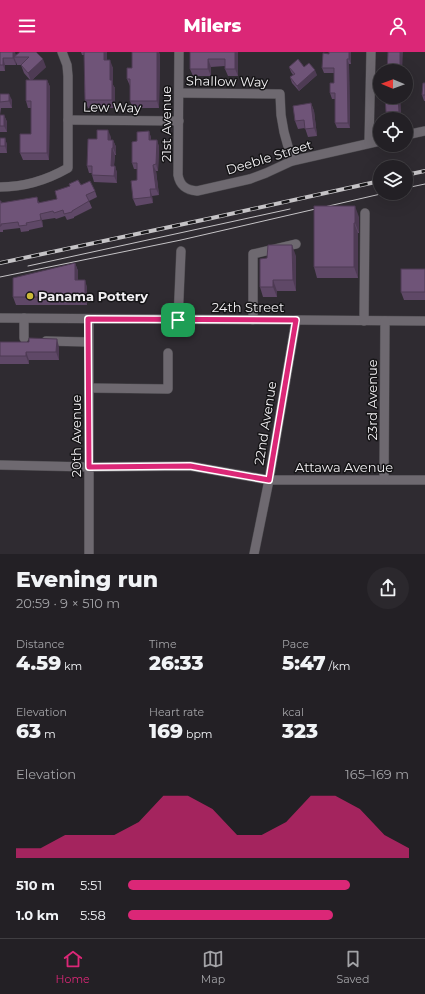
<!DOCTYPE html>
<meta charset="utf-8">
<style>
:root{--surface:#232025;--page:#2b282d;--text:#f1f3f6;--muted:#a3a3a7;--line:#403e42;--accent:#db2777}
body{margin:0;font-family:Montserrat,sans-serif;background:var(--page);color:var(--text);height:100vh;display:flex;flex-direction:column;font-size:15px;white-space:nowrap}
*{box-sizing:border-box;margin:0}
p{font-size:13px;color:var(--muted)}
.icon{flex:none;width:22px;height:22px;fill:none;stroke:currentColor;stroke-width:2;stroke-linecap:round;stroke-linejoin:round}
.map{position:relative;height:502px;overflow:hidden}
.details{display:flex;flex-direction:column;background:var(--surface);flex:1}
.details>*{flex:none}
.needle{width:26px;rotate:271deg}
.buttons{position:absolute;left:373px;top:12px;display:grid;gap:8px}
.buttons a{display:grid;place-items:center;width:40px;height:40px;border-radius:50%;background:var(--surface);box-shadow:0 4px 16px #0002,0 0 0 1px var(--line);font-size:20px}
.pin{position:absolute;display:grid;place-items:center;width:34px;height:34px;color:#fff;margin:-17px;border-radius:8px;box-shadow:0 2px 6px #0006}
.round{display:grid;place-items:center;flex:none;width:42px;height:42px;border-radius:21px;background:var(--page)}
.head{display:flex;align-items:center;justify-content:space-between;height:68px;padding:0 16px}
h1{font-size:22px;font-weight:800;line-height:30px}
.figures{display:grid;grid-template-columns:repeat(3,1fr);gap:6px;height:68px;padding:4px 16px}
.figures div{display:grid;align-content:center}
.figures b{font-size:20px;font-weight:800}
.figures small{font-size:11px;font-weight:400}
.figures p{font-size:11px}
.chart{height:112px;padding:8px 16px}
.chart p{display:flex;justify-content:space-between}
.chart svg{width:100%;height:72px;margin-top:4px;fill:var(--accent);opacity:.7}
ul{padding:0 16px;list-style:none;font-size:13px}
li{display:grid;grid-template-columns:64px 48px 1fr;align-items:center;height:30px}
li i{height:10px;border-radius:5px;background:var(--accent)}
header{display:flex;justify-content:space-between;align-items:center;height:52px;padding:0 16px;background:var(--accent);color:#fff;font-size:18px;font-weight:800}
.tab-bar{display:flex;justify-content:space-around;align-items:center;height:56px;border-top:1px solid var(--line);background:var(--surface);font-size:11px;color:var(--muted)}
.tab-bar a{display:grid;justify-items:center;gap:2px}
.tab-bar .selected{color:var(--accent)}
.map>svg:first-child{display:block}
.lines{fill:none;stroke-linecap:round;stroke-linejoin:round}
.minor-casing{stroke:#4b494d;stroke-width:10}
.minor{stroke:#6e6970;stroke-width:9}
.tram{stroke:#c5c3c6;stroke-width:1}
.rail-casing{stroke:#c5c3c6;stroke-width:4}
.rail{stroke:#161517;stroke-width:2.5;stroke-dasharray:8;stroke-linecap:butt}
.wall{fill:#5f4867}
.shaded-wall{fill:#4e3b54}
.building{fill:#6f5478;stroke:#4e3b54}
.route-casing{stroke:#fff;stroke-width:8}
.route{stroke:#db2777;stroke-width:5}
.poi-dot{fill:#ccb938;stroke:#161517;stroke-width:1.5}
.labels{text-anchor:middle;stroke-width:3;stroke-linejoin:round;paint-order:stroke}
.street-label{font-size:13px;fill:#f1eff2;stroke:#161517}
.poi-label{font-size:13px;font-weight:bold;fill:#f1eff2;stroke:#161517;text-anchor:start}
</style>
<header><svg class="icon" aria-label="menu" viewBox="0 0 24 24"><path d="M4 6h16M4 12h16M4 18h16"/></svg>Milers<svg class="icon" aria-label="person" viewBox="0 0 24 24"><circle cx="12" cy="8" r="4"/><path d="M4 21q1-7 8-7t8 7"/></svg></header>
<div class="map">
<svg width="425" height="502" viewBox="0 0 425 502">
<rect width="100%" height="100%" fill="#2f2b31"/>
<g class="lines">
<defs>
<g id="minor">
<path d="M179,0L178,123C180,134 186,138 197,139L250,127L266,121L292,109L380,89"/>
<path d="M179,41L280,42L281,63L284,80L292,109"/>
<path d="M68,68L179,69"/>
<path d="M406,83L425,79"/>
<path d="M369,91L371,0"/>
<path d="M0,135C24,135 47,128 68,116V24L67,13L62,0"/>
<path d="M0,266L296,268L425,269"/>
<path d="M89,267V502"/>
<path d="M178,268L181,199"/>
<path d="M253,268V202L296,192"/>
<path d="M364,269L365,161"/>
<path d="M24,286V266"/>
<path d="M46,289L88,290"/>
<path d="M89,336L168,337V301"/>
<path d="M0,413L89,415L190,414L269,428H425"/>
<path d="M384,427L385,269"/>
<path d="M254,502L269,428L296,268"/>
</g>
</defs>
<use href="#minor" class="minor-casing"/>
<use href="#minor" class="minor"/>
<g class="tram">
<path d="M406,136L425,132"/>
<path d="M28,214L290,157"/>
<path d="M0,225L181,188L385,141"/>
</g>
<defs>
<g id="rail">
<path d="M406,123L425,119"/>
<path d="M0,211L212,166L380,129"/>
</g>
</defs>
<use href="#rail" class="rail-casing"/>
<use href="#rail" class="rail"/>
</g>
<g class="wall">
<path d="M0,0L16,3L20,0L46,15L32,28H47L50,35L49,108H23L20,101L31,82V56H28L26,49L30,28L24,21L21,13H17L16,10V13H5V19H0Z"/>
<path d="M81,0H107V8L113,16V33L115,36V56H88L85,48L84,3H82Z"/>
<path d="M190,0H238V24H228L225,17V14L211,15V24H193L190,17Z"/>
<path d="M329,0H351V12H349L350,76H337L335,71V47H332L330,41L334,31V21H324L322,16L329,2Z"/>
<path d="M160,2L159,56H133L130,49V34L127,27L132,16Z"/>
<path d="M289,15L317,23L299,39L292,31L290,25L293,23L291,20Z"/>
<path d="M425,31V49H424L422,43Z"/>
<path d="M0,42L12,48V56H1L0,63H4L7,70V80H0Z"/>
<path d="M400,45L401,66H388L386,60Z"/>
<path d="M311,51L314,59L317,84L308,85L305,76L298,77L295,69Z"/>
<path d="M149,79L151,86V88H157L159,95L158,119H156L159,143L152,144L153,151L136,154L133,147L137,128V117H134L132,111L137,89Z"/>
<path d="M111,85V88H113L116,95V103H115L114,114H115L117,121V131L94,130L92,123V121H89L87,114L97,87Z"/>
<path d="M0,86H5L7,93V101H0Z"/>
<path d="M81,133L95,139L97,145L89,149L92,156L74,165V166L67,168L65,164L56,167L55,166L42,168L43,175L29,178V179L21,180L20,176L3,178V180H0V149L1,151L37,145L39,151L57,147Z"/>
<path d="M359,165V181H358V226H317L314,215Z"/>
<path d="M296,204V239H277V245H263L260,235L267,206Z"/>
<path d="M75,211L78,219V228H85L87,236V253H16L13,245Z"/>
<path d="M425,217V248H404L401,240Z"/>
<path d="M0,290L59,295V308H29V312H0Z"/>
</g>
<g class="shaded-wall">
<path d="M13,0H15L16,3V5H14L16,10V13L13,6Z"/>
<path d="M104,0H107V16L104,8Z"/>
<path d="M157,0H159L160,2L159,56L157,49Z"/>
<path d="M235,0H238V24L235,17Z"/>
<path d="M349,0H351V12L349,7Z"/>
<path d="M400,0H403L402,19H400Z"/>
<path d="M3,6L5,13V19L3,13Z"/>
<path d="M43,7L46,15L31,29L28,21Z"/>
<path d="M208,7L211,15V24L208,17Z"/>
<path d="M347,7L349,12L350,76L348,71Z"/>
<path d="M110,8L113,16V33L115,36V56L112,48L110,28Z"/>
<path d="M315,18L317,23L299,39L297,34Z"/>
<path d="M406,27L407,29V44L406,42Z"/>
<path d="M47,28L50,35L49,108L47,101Z"/>
<path d="M9,42L12,48V56L9,49Z"/>
<path d="M398,45H400L401,66L399,60Z"/>
<path d="M311,51L314,59L317,84L314,76Z"/>
<path d="M4,63L7,70V80L4,74Z"/>
<path d="M108,78L111,85V95L108,88Z"/>
<path d="M149,79L151,86V95L149,88Z"/>
<path d="M5,86L7,93V101L5,94Z"/>
<path d="M113,88L116,95V103L113,96Z"/>
<path d="M157,88L159,95L158,119L156,112Z"/>
<path d="M112,96L115,103L113,121L111,114Z"/>
<path d="M153,113L156,119L159,143L156,137Z"/>
<path d="M115,114L117,121V131L114,124Z"/>
<path d="M150,137L152,144L153,151L151,145Z"/>
<path d="M355,154L359,165V181L355,171Z"/>
<path d="M40,162L42,168L43,175L41,168Z"/>
<path d="M354,171L358,181V226L354,215Z"/>
<path d="M292,193L296,204V239L293,228Z"/>
<path d="M75,211L78,219V236L75,228Z"/>
<path d="M85,228L87,236V253L85,245Z"/>
<path d="M273,228L277,239V245L273,235Z"/>
<path d="M57,287L59,295V308L56,300Z"/>
<path d="M26,300L29,308V312L26,304Z"/>
</g>
<g class="building">
<path d="M0,0H13V6H3V13H0Z"/>
<path d="M20,0H36L43,7L28,21L21,13L29,5H14Z"/>
<path d="M84,0H104V8H110V28H112V48H85Z"/>
<path d="M132,0H157V49H130V27H127V16H132Z"/>
<path d="M190,0H235V17H225V7H208V17H190Z"/>
<path d="M329,0H349V7H347L348,71H335V41H330V31H334V16H322L323,1L329,2Z"/>
<path d="M388,0H400V19H387Z"/>
<path d="M298,7L304,15L309,11L315,18L297,34L290,25L295,22L289,15Z"/>
<path d="M26,28H47V101H20V82H31V49H26Z"/>
<path d="M423,31H425V43H422Z"/>
<path d="M0,42H9V49L0,50Z"/>
<path d="M385,45H398L399,60H386Z"/>
<path d="M311,51L314,76L305,77L304,68L295,69L293,54Z"/>
<rect x="0" y="63" width="4" height="11"/>
<path d="M97,78H108V88H113V96H112L111,114H115L114,124L92,123V114H87L88,87H97Z"/>
<path d="M149,79V88H157L156,112L153,113L156,137H150L151,145L133,147L131,129L137,128V111H132V90L137,89V80Z"/>
<rect x="0" y="86" width="5" height="8"/>
<path d="M78,128L81,133L90,129L95,139L86,143L89,149L72,159V160L64,162L63,158L54,161L53,159L40,162L41,168L26,171L27,173L19,174L18,170L1,172V174H0V149H1V151L37,145L38,151L57,147L55,139L70,134L69,132Z"/>
<path d="M314,154H355V171H354V215H314Z"/>
<path d="M268,193H292L293,228H273V235H260V207L267,206Z"/>
<path d="M75,211V228H85V245H13V226Z"/>
<rect x="401" y="217" width="24" height="23"/>
<path d="M29,286L57,287L56,300H26V304H0V290H29Z"/>
</g>
<g class="lines">
<defs>
<path id="route" d="M88,267L296,268L269,428L190,414L89,415Z"/>
</defs>
<use href="#route" class="route-casing"/>
<use href="#route" class="route"/>
</g>
<circle class="poi-dot" cx="30" cy="244" r="4"/>
<g class="labels">
<g class="street-label">
<text transform="translate(227 29) rotate(1)" y="5">Shallow Way</text>
<text transform="translate(112 55) rotate(1)" y="5">Lew Way</text>
<text transform="translate(166 72) rotate(-90)" y="5">21st Avenue</text>
<text transform="translate(269 105) rotate(-17)" y="5">Deeble Street</text>
<text x="248" y="260">24th Street</text>
<text transform="translate(372 348) rotate(-90)" y="5">23rd Avenue</text>
<text transform="translate(265 371) rotate(-81)" y="5">22nd Avenue</text>
<text transform="translate(76 384) rotate(-90)" y="5">20th Avenue</text>
<text x="344" y="420">Attawa Avenue</text>
</g>
<g class="poi-label">
<text x="38" y="249">Panama Pottery</text>
</g>
</g>
</svg>
<div class="buttons">
<a><svg class="needle" viewBox="-14 -14 28 28"><path d="M0-13l5 13h-10z" fill="#e53935"/><path d="M0 13l5-13h-10z" fill="#a3a3a7"/></svg></a>
<a><svg class="icon" aria-label="locate" viewBox="0 0 24 24"><circle cx="12" cy="12" r="6"/><path d="M12 2v4M12 18v4M2 12h4M18 12h4"/></svg></a>
<a><svg class="icon" aria-label="layers" viewBox="0 0 24 24"><path d="M12 4l9 5-9 5-9-5zM3 14l9 5 9-5"/></svg></a>
</div>
<div class="pin" style="left:178px;top:268px;background:#1e9e55"><svg class="icon" aria-label="arrive" viewBox="0 0 24 24"><path d="M6 21V4h12l-3 4 3 4H6"/></svg></div>
</div>
<section class="details">
<div class="head"><div><h1>Evening run</h1><p>20:59 · 9 × 510 m</p></div><a class="round"><svg class="icon" aria-label="share" viewBox="0 0 24 24"><path d="M12 15V3M7 8l5-5 5 5M5 13v7h14v-7"/></svg></a></div>
<div class="figures">
<div><p>Distance</p><b>4.59<small> km</small></b></div>
<div><p>Time</p><b>26:33</b></div>
<div><p>Pace</p><b>5:47<small> /km</small></b></div>
</div>
<div class="figures">
<div><p>Elevation</p><b>63<small> m</small></b></div>
<div><p>Heart rate</p><b>169<small> bpm</small></b></div>
<div><p>kcal</p><b>323</b></div>
</div>
<div class="chart"><p><span>Elevation</span>165–169 m</p>
<svg viewBox="0 0 160 44" preserveAspectRatio="none"><path d="M0 44V38L10 38L20 30L30 30L40 30L50 22L60 6L70 6L80 14L90 30L100 30L110 22L120 6L130 6L140 14L150 30L160 38V44z"/></svg>
</div>
<ul>
<li><b>510 m</b>5:51<i style="width:79%"></i></li>
<li><b>1.0 km</b>5:58<i style="width:73%"></i></li>
</ul>
</section>
<nav class="tab-bar">
<a class="selected"><svg class="icon" aria-label="home" viewBox="0 0 24 24"><path d="M3 11l9-7 9 7M6 9v11h12V9"/></svg>Home</a>
<a><svg class="icon" aria-label="map" viewBox="0 0 24 24"><path d="M3 6l6-2 6 2 6-2v14l-6 2-6-2-6 2zM9 4v14M15 6v14"/></svg>Map</a>
<a><svg class="icon" aria-label="saved" viewBox="0 0 24 24"><path d="M7 4h10v16l-5-4-5 4z"/></svg>Saved</a>
</nav>
